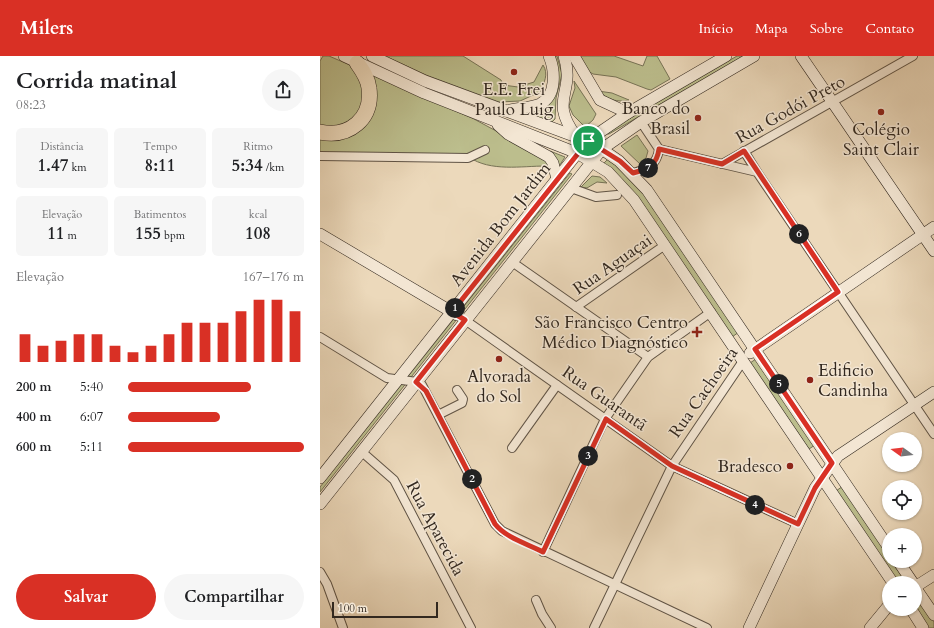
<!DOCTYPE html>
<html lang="pt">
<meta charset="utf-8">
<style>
:root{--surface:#fff;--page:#f6f6f6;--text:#202124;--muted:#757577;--accent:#d93025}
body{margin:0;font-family:Cardo,serif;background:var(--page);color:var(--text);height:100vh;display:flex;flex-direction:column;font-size:15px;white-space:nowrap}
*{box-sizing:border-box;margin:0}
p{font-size:13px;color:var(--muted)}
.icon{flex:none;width:22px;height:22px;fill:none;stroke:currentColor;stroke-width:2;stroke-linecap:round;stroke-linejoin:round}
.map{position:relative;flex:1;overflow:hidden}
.details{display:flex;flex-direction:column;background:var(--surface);width:320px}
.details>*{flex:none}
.needle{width:26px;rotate:285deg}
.fabs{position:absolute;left:562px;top:376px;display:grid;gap:8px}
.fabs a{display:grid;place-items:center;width:40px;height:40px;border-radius:50%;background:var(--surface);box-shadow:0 1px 3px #0004;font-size:20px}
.scale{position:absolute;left:12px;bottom:10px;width:106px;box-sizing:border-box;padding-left:4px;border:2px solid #32281f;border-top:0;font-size:11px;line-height:14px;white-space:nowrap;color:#32281f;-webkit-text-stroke:3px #f3e6d3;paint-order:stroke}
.pin{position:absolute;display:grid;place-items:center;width:34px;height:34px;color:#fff;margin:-17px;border:2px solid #fff;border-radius:50%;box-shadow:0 1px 4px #0007}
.km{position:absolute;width:20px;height:20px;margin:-10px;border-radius:50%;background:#222;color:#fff;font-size:11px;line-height:20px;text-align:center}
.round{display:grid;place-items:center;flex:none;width:42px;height:42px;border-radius:21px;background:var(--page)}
.headline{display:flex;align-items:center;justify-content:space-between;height:68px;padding:0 16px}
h1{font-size:22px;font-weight:700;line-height:30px}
.figures{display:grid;grid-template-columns:repeat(3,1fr);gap:6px;height:68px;padding:4px 16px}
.figures div{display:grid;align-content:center;border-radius:6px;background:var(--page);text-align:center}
.figures b{font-size:17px;font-weight:700}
.figures small{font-size:11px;font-weight:400}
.figures p{font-size:11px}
.chart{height:112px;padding:8px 16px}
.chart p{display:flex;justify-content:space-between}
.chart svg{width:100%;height:72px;margin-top:4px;stroke:var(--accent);stroke-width:6}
.primary-button{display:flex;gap:8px;margin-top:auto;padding:8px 16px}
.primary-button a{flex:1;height:46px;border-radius:24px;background:var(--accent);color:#fff;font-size:16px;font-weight:700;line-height:46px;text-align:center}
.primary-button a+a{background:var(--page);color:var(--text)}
ul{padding:0 16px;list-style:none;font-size:13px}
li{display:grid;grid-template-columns:64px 48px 1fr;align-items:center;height:30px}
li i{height:10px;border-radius:5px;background:var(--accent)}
header{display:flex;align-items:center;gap:24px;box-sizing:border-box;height:56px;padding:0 20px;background:var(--accent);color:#fff}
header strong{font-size:19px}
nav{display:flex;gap:22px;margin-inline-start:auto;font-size:14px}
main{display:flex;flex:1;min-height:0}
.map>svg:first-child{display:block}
.green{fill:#bcbe8d;stroke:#777356}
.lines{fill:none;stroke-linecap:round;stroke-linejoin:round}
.street-casing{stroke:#605446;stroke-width:10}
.secondary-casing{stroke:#32281f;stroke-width:12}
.highway-casing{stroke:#32281f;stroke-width:16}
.street{stroke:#f3e6d3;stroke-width:8}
.secondary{stroke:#f3e6d3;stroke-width:11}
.highway{stroke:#ecd9bb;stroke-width:15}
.route-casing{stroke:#fff;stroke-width:8}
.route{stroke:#d93025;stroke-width:5}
.poi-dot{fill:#8f2418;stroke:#f3e6d3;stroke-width:1.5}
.labels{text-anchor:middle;stroke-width:3;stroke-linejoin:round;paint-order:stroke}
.poi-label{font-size:17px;fill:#32281f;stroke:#f3e6d3}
.street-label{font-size:17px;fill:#32281f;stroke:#f3e6d3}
</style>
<header>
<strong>Milers</strong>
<nav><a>Início</a><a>Mapa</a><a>Sobre</a><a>Contato</a></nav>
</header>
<main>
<section class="details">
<div class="headline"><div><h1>Corrida matinal</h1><p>08:23</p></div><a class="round"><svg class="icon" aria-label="share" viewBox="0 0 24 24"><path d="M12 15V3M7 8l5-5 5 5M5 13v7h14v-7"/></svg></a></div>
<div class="figures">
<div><p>Distância</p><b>1.47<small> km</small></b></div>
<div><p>Tempo</p><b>8:11</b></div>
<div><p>Ritmo</p><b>5:34<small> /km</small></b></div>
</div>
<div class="figures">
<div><p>Elevação</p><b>11<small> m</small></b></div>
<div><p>Batimentos</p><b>155<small> bpm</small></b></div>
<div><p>kcal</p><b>108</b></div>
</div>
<div class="chart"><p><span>Elevação</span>167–176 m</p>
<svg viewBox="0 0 160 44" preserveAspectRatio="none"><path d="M5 44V27M15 44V34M25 44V31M35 44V27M45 44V27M55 44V34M65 44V38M75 44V34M85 44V27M95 44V20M105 44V20M115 44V20M125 44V13M135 44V6M145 44V6M155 44V13"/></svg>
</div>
<ul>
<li><b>200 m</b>5:40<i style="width:70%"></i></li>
<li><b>400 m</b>6:07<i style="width:52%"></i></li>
<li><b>600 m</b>5:11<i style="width:100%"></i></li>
</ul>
<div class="primary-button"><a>Salvar</a><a>Compartilhar</a></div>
</section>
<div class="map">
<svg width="614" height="572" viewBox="0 0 614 572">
<rect width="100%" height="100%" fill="#ecd9bb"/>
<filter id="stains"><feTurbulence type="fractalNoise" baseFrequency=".005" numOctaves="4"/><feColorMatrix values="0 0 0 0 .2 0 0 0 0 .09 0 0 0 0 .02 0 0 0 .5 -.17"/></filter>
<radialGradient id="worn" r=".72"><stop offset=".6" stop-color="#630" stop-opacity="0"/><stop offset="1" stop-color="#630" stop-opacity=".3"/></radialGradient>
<g class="green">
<path d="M3,0H9L154,63L239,109L230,95L245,101L232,121V115L226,110C202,110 170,116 149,101L0,97V5Z"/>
<path d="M65,0H143L181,24L183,29L198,31L214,26L223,9C229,18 224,27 220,36L200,45L179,46L106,19Z"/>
<path d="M233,0H237L242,18L236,42L235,63L232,66L201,55L226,48Z"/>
<path d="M259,0H294L323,10L327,0H337L350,23L331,34L327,33L296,21L273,18L268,15Z"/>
<path d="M417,0H423L289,78H287L286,76Z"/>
<path d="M254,25L276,58L273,64L265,71L253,59L249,50L255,32Z"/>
<path d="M278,35L292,37L309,44C296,47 288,43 278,35Z"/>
<path d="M317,79L328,95L326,102L320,108L301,90Z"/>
<path d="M289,102L324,137L419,276L412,281L283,108Z"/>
<path d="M250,117L252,118L0,436V431Z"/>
<path d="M272,120L280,121L287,127L277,126L267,132L261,131Z"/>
<path d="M436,303L495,389L489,393L430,307Z"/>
<path d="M523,430L569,499V505H573L585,523L579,527L516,435Z"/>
<path d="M599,544L614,566V572H608L595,552V547Z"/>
</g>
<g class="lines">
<defs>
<g id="street">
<path d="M339,93L437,116L614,378"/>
<path d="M424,95L437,116"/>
<path d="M0,100L148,102L165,94"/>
<path d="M402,108L593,0"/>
<path d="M313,117C328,113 337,109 339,93L321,66"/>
<path d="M251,132L276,141L297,139"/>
<path d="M192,206L328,301"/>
<path d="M256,251L345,189"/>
<path d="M145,264L352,410L478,468"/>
<path d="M0,281L67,322L97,326L102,329L175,468L182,475L387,572"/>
<path d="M118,359L142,347L143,343L137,334"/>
<path d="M192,392L237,329"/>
<path d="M42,396L74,424L151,572"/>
<path d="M223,496L285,363L328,301L391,256"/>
<path d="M0,516L7,528L23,572"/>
<path d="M216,544L222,558L231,572"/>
<path d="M274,572L352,410L423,305"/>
</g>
<g id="secondary">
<path d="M24,0L104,37L257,97L288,116L314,144L573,527"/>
<path d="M52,0L105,25L273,87L299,105L327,134L569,492"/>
<path d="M244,0C256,37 228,43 256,80"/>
<path d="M254,0L280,44L308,57"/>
<path d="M481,0L614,195"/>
<path d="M186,55C197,52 210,52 220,48C237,40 235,14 229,0"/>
<path d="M178,69L188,78L229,101L233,107L237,123"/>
<path d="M0,178L137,259"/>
<path d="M430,297L614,171"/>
<path d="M0,422L267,85L308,57L406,0"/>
<path d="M0,448L282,93L321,66L434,0"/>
<path d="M578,505L593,527"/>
<path d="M595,531L614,559"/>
<path d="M595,531L614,519"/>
<path d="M591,553L603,572"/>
<path d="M429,572L495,432L518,400L614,336"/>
<path d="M550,572L569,549"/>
</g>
<path id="highway" d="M0,76C29,82 53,63 49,32C48,22 42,14 37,7"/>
</defs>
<use href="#street" class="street-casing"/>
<use href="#secondary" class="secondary-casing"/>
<use href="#highway" class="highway-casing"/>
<use href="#street" class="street"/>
<use href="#secondary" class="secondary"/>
<use href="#highway" class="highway"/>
</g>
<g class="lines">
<defs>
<path id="route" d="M268,85L300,105L313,117C328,113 337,109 339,93L402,108L424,95L518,236L435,293L512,407L495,432L478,468L352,410L286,363L223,496C208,488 186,482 175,468L106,335L96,326L145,264L132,256Z"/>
</defs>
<use href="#route" class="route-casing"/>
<use href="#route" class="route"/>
</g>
<g class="poi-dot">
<circle cx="194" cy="16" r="4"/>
<circle cx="561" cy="56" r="4"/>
<circle cx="378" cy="62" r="4"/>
<path d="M375 270h4v4h4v4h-4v4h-4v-4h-4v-4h4z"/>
<circle cx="179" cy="303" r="4"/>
<circle cx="490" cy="324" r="4"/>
<circle cx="470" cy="410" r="4"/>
</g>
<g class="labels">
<g class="poi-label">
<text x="194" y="39">E.E. Frei<tspan x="194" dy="20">Paulo Luig</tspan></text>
<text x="370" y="58" text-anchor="end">Banco do<tspan x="370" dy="20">Brasil</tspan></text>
<text x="561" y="79">Colégio<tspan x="561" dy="20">Saint Clair</tspan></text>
<text x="368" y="272" text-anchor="end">São Francisco Centro<tspan x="368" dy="20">Médico Diagnóstico</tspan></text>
<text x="498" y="320" text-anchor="start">Edificio<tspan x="498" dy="20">Candinha</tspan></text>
<text x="179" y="326">Alvorada<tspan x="179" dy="20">do Sol</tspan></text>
<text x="462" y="416" text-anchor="end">Bradesco</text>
</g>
<g class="street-label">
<text transform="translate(470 53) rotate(-29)" y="6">Rua Godói Preto</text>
<text transform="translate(180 168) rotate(-52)" y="6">Avenida Bom Jardim</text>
<text transform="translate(292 208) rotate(-35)" y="6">Rua Aguaçai</text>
<text transform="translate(383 336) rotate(-55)" y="6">Rua Cachoeira</text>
<text transform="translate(285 342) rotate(35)" y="6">Rua Guarantã</text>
<text transform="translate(116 472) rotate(62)" y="6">Rua Aparecida</text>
</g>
</g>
<rect width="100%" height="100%" filter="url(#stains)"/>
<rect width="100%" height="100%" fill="url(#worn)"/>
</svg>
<div class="fabs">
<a><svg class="needle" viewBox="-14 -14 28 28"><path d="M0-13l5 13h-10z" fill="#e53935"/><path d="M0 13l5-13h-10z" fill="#757577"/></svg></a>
<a><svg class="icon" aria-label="locate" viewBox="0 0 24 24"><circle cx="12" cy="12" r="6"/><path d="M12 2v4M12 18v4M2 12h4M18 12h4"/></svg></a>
<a>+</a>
<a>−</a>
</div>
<div class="scale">100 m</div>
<div class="pin" style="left:268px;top:85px;background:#1e9e55"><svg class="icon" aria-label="arrive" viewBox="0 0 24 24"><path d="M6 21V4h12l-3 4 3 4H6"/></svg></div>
<b class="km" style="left:135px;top:252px">1</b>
<b class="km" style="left:152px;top:423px">2</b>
<b class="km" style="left:268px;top:400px">3</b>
<b class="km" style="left:435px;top:449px">4</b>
<b class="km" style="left:459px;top:328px">5</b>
<b class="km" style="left:479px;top:178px">6</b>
<b class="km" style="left:328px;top:112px">7</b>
</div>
</main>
